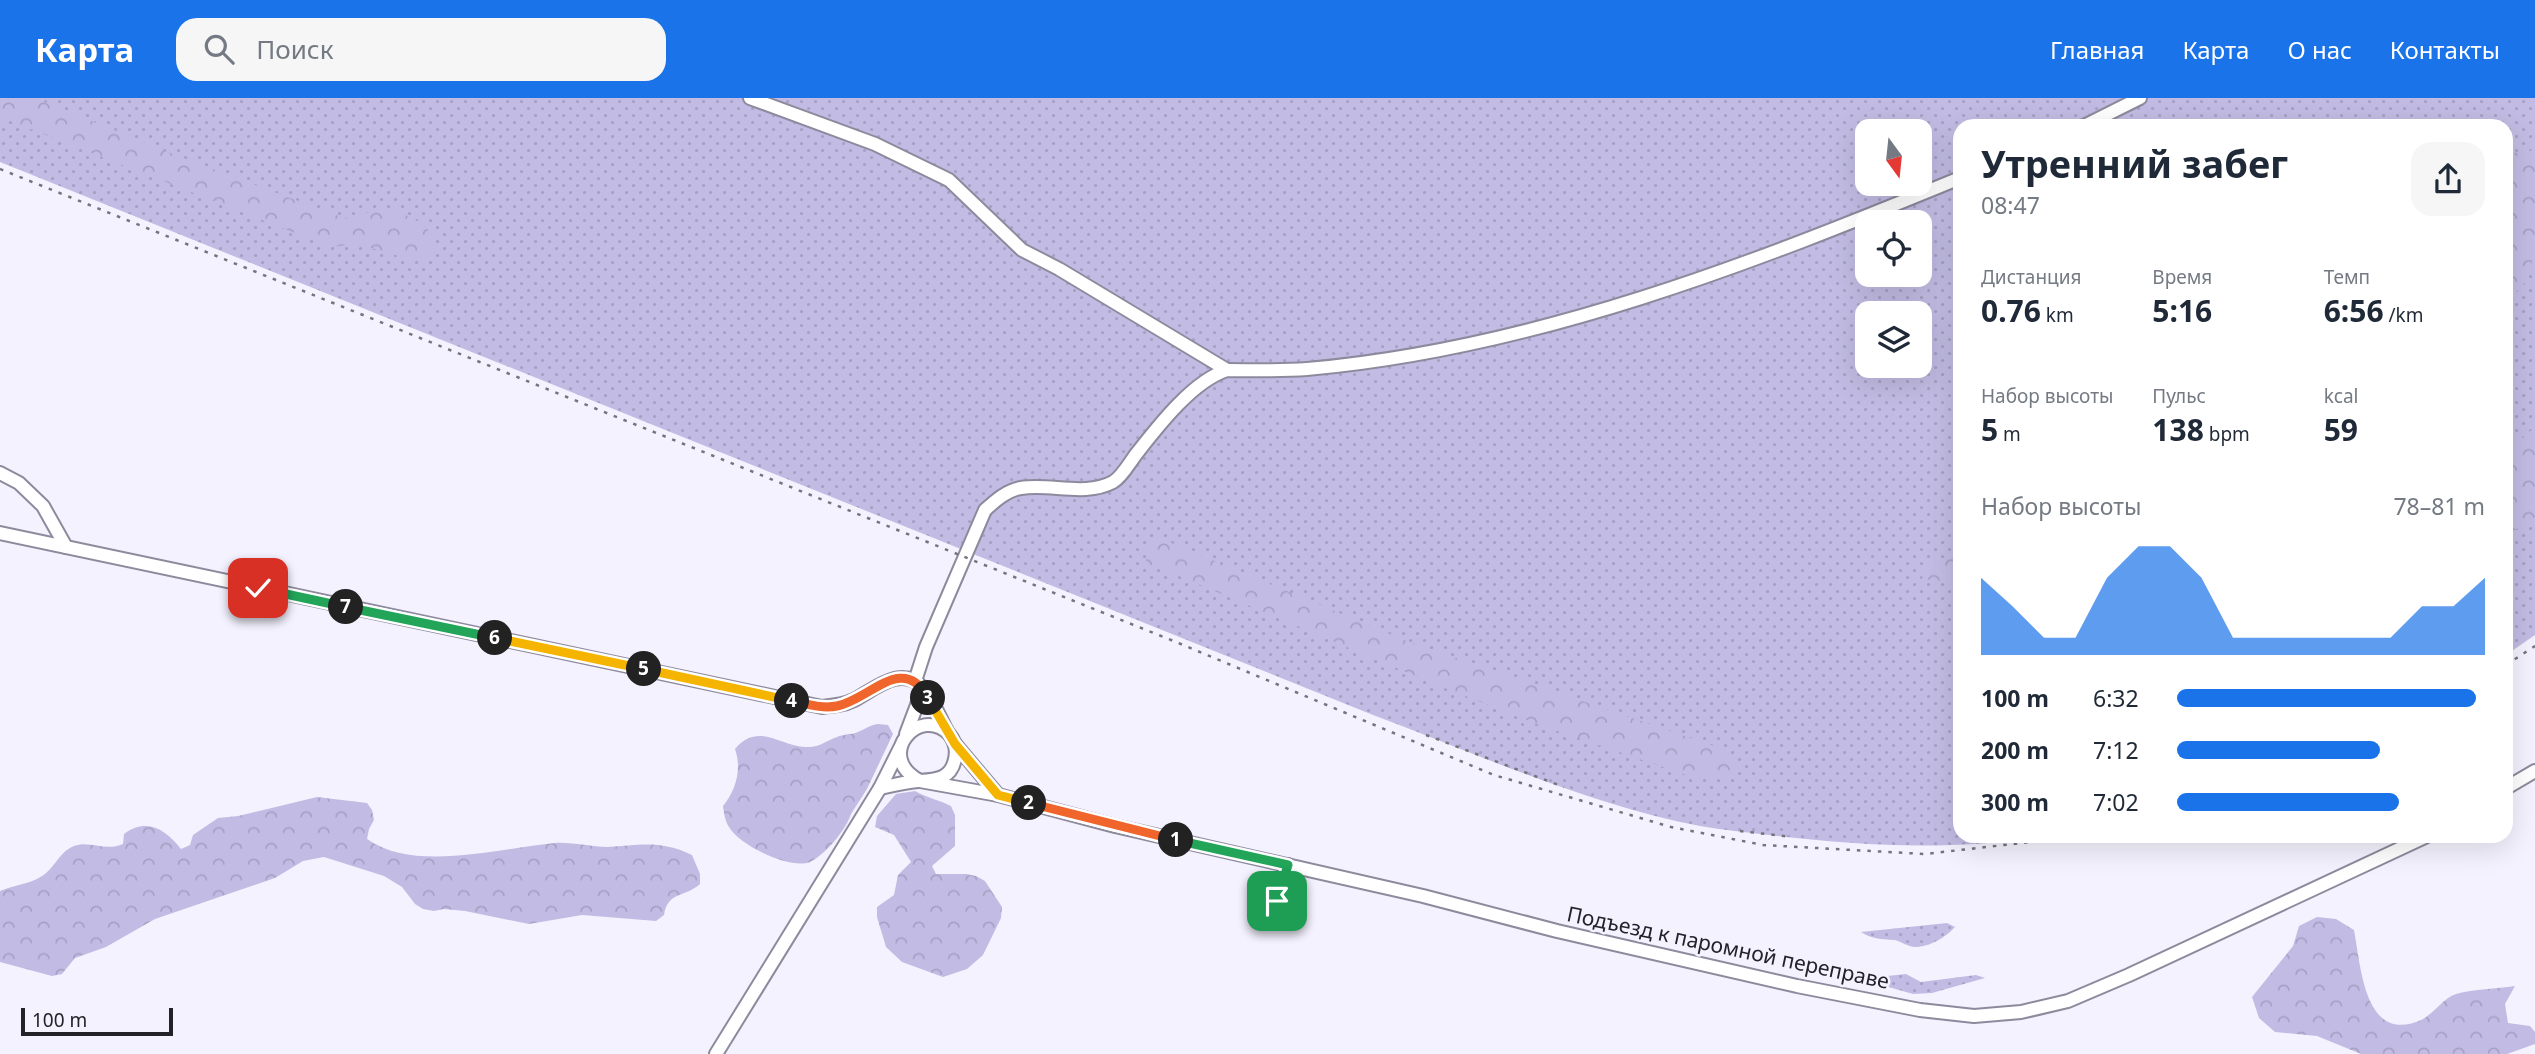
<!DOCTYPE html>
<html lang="ru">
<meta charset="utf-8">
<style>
:root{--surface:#fff;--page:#f6f6f7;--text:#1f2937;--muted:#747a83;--accent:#1a73e8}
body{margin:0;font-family:"Noto Sans",sans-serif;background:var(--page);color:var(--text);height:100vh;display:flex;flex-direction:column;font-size:26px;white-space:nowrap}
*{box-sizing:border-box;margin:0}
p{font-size:23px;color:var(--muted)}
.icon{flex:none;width:38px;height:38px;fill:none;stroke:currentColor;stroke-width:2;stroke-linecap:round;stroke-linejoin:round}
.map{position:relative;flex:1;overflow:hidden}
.drawer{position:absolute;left:1953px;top:21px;width:560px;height:724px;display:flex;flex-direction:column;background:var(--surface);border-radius:21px;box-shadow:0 7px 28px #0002}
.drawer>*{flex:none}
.needle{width:46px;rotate:165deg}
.fabs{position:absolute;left:1855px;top:21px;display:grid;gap:14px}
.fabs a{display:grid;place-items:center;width:77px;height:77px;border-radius:14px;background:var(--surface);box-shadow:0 7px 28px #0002;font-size:35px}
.scale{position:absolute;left:21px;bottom:18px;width:152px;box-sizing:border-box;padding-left:7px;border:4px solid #232229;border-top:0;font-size:19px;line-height:24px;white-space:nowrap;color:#232229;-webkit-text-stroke:5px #f4f2fe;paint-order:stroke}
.pin{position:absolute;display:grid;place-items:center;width:60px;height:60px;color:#fff;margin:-30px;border-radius:14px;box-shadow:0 4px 10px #0006}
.km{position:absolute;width:35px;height:35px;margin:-18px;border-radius:50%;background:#222;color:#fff;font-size:19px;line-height:35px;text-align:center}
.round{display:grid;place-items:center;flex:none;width:74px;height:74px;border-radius:21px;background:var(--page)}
.head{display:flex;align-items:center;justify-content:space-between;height:119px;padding:0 28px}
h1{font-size:38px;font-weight:700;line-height:52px}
.stats{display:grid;grid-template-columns:repeat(3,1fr);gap:10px;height:119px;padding:7px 28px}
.stats div{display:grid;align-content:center}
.stats b{font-size:30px;font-weight:700}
.stats small{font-size:19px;font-weight:400}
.stats p{font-size:19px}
.chart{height:196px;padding:14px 28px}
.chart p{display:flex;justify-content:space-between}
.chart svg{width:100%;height:126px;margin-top:7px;fill:var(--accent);opacity:.7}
ul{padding:0 28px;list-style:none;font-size:23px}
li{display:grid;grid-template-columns:112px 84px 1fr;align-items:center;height:52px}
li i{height:18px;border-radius:9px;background:var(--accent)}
header{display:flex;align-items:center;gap:42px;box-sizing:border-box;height:98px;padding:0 35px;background:var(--accent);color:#fff}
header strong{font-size:33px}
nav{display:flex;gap:38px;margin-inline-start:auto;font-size:24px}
.search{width:490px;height:63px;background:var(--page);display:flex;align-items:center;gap:18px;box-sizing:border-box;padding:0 24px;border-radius:21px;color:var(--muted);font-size:26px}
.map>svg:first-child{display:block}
.grass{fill:url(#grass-dots);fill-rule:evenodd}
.forest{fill:url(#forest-crowns)}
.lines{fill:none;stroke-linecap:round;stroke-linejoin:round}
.minor-casing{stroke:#8d8a9d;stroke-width:16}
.minor{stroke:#fff;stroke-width:12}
.rail{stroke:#75747d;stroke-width:2.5;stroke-dasharray:3.5 7;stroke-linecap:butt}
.split-1-casing{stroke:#fff;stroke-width:14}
.split-2-casing{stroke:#fff;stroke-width:14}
.split-3-casing{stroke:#fff;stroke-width:14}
.split-4-casing{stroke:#fff;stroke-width:14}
.split-5-casing{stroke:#fff;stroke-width:14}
.split-6-casing{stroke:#fff;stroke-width:14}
.split-7-casing{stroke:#fff;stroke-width:14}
.split-8-casing{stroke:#fff;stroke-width:14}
.split-1{stroke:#22a559;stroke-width:9}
.split-2{stroke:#f0652b;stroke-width:9}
.split-3{stroke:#f5b400;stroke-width:9}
.split-4{stroke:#f0652b;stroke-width:9}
.split-5{stroke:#f5b400;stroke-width:9}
.split-6{stroke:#f5b400;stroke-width:9}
.split-7{stroke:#22a559;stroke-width:9}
.split-8{stroke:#22a559;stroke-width:9}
.labels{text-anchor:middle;stroke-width:5;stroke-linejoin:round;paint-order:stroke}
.street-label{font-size:21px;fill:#232229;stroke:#f4f2fe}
</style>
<header>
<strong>Карта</strong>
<div class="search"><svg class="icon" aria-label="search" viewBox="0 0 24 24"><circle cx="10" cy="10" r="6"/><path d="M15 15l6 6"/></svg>Поиск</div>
<nav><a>Главная</a><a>Карта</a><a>О нас</a><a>Контакты</a></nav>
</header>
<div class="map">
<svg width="2535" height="956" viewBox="0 0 2535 956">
<defs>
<pattern id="grass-dots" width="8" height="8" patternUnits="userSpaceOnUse" patternTransform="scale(1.75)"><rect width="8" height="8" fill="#c2bce4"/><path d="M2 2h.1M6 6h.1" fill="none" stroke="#a6a1c4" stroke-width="1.8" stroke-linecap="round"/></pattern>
<pattern id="forest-crowns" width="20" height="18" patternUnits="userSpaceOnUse" patternTransform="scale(1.75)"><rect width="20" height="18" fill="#c2bce4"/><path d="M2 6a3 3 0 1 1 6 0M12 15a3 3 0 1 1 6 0" fill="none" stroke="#a6a1c4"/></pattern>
</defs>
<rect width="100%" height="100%" fill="#f4f2fe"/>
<g class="grass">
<path d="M0,0H2535V537L2506,557V28H1960V738L2039,739C1951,753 1858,748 1769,737C1746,734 1723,732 1700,728C1590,707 1477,656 1373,617L0,64ZM1867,33H1920V86H1867ZM1867,124H1920V177H1867ZM1867,215H1920V268H1867Z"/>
<path d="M1947,825L1955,829C1946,839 1930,849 1915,849C1908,849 1901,843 1894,842C1881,841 1871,841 1861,834Z"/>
<path d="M1861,876L1887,878L1906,876L1921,884L1976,877L1985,880L1932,895L1913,896L1885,888H1866L1857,884Z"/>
</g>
<g class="forest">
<path d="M0,0H35L175,57L344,120C353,121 358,117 366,115C393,108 417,118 434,138L435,144L431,153L434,157C418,169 378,150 359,147C347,145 338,151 326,147L0,19Z"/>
<path d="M2535,52V154L2526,184L2506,204V119L2513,113L2512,103L2506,101V56Z"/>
<path d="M2535,329V419L2506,438V354Z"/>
<path d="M1157,439L1404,542L1720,650L1730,655L1736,662V673L1716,681L1695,680L1537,626L1432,585L1146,464V455Z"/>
<path d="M1960,458V481L1944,483L1922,481L1924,471C1937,460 1945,463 1960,458Z"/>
<path d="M878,626L888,627L893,636L867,691L851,716C846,732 825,757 810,764C790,772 739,747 729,729C725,723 724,715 723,708C736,692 742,671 735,651C759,623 780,649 806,649C819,650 825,643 837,639C843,636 851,637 858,634C865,631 870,627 878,626Z"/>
<path d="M915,693C928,700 939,702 951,708L955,717V748L932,768L936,776H966L976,778L985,783L1002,809L1001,820L983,857L967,871L943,879L902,864L886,849L877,819V809L894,797L898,777L911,764L894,737L875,729L877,718L896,696Z"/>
<path d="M317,699L367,705L372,712L374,722L369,731L367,741C415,775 499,750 555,745C573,744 590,749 608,749C641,747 661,742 692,757L700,776V786C684,800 668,793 664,817L656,823L582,817L529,826L465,813L444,811L434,813L423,811L415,806L402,789L384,778L324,759L303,763L275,780L155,821L106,849L75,860L62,876L52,878L0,864V793C14,787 30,786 42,778C55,770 59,754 74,748C90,742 105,754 123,746L124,736C147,719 166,732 181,751L190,747L193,737L218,720L238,718Z"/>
<path d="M2317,819L2336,821L2354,832C2361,868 2364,947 2421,922C2434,916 2443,900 2456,896C2474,891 2496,891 2515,888L2505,906L2508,925L2530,928L2535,934V946L2507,956H2361L2317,938L2275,934L2259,920L2252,899L2293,848L2299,828Z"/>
</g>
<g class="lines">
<defs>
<g id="minor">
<path d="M750,0L875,46L949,82L1022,152L1059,171L1227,272"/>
<path d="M2084,28L2140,0"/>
<path d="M0,375L19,385L43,408L66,449"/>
<path d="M0,435L822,609C833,608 844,607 854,602C875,591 902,566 923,590C933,602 940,620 947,633"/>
<path d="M915,583L926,549L985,412C995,403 1007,392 1021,390C1050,385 1085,399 1113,384C1122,379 1130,364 1137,355C1159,327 1193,283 1227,272C1254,272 1281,273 1307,271C1534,251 1751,166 1960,80"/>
<path d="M906,636L923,591"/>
<path d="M955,646L998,697"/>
<path d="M880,690C893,687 905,684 918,683C934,682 951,682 955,661C957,652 955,643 949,636C920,606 873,658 920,683L998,697L1115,728L1423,798L1557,833L1797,888L1920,912L1974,918L2021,914L2068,903L2129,877L2427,738"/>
<path d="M2506,690L2535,673"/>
<path d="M1277,803L1288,767"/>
<path d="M716,956L880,690L900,650"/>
</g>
</defs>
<use href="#minor" class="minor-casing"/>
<use href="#minor" class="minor"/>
<g class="rail">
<path d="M0,71L1176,544L1494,677L1671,729L1763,747L1925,756L2083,738"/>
<path d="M2506,567L2535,548"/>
<path d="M1426,637L1564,689"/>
<path d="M1740,733L1792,739"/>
</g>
</g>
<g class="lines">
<defs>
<path id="split-1" d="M1176,742L1288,767L1277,803"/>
<path id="split-2" d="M1029,705L1176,742"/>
<path id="split-3" d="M928,600L955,646L998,697L1029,705"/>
<path id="split-4" d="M792,603C807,606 822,611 837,608C869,602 903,554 928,600"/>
<path id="split-5" d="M644,571L792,603"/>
<path id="split-6" d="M495,540L644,571"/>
<path id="split-7" d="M346,509L495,540"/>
<path id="split-8" d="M258,490L346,509"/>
</defs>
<use href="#split-1" class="split-1-casing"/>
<use href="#split-2" class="split-2-casing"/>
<use href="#split-3" class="split-3-casing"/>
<use href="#split-4" class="split-4-casing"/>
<use href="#split-5" class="split-5-casing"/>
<use href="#split-6" class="split-6-casing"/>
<use href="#split-7" class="split-7-casing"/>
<use href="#split-8" class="split-8-casing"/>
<use href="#split-1" class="split-1"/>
<use href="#split-2" class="split-2"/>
<use href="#split-3" class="split-3"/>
<use href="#split-4" class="split-4"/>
<use href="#split-5" class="split-5"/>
<use href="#split-6" class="split-6"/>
<use href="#split-7" class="split-7"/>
<use href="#split-8" class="split-8"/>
</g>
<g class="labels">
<g class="street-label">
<text transform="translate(1728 850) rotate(12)" y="7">Подъезд к паромной переправе</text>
</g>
</g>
</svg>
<div class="fabs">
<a><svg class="needle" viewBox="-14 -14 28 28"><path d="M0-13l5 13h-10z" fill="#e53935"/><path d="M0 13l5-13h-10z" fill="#747a83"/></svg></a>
<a><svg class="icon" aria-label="locate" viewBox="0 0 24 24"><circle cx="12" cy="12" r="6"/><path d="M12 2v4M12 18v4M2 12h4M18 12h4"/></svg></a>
<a><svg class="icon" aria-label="layers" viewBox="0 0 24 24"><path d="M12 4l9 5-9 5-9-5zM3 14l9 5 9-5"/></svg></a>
</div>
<div class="scale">100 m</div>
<div class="pin" style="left:1277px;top:803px;background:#1e9e55"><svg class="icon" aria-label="arrive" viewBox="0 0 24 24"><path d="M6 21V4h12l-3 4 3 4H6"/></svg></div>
<div class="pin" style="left:258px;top:490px;background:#d93025"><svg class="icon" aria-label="check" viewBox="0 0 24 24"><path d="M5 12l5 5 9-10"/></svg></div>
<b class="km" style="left:1176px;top:742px">1</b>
<b class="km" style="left:1029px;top:705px">2</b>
<b class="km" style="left:928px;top:600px">3</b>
<b class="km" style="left:792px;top:603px">4</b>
<b class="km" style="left:644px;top:571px">5</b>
<b class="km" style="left:495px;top:540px">6</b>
<b class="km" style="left:346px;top:509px">7</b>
<section class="drawer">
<div class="head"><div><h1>Утренний забег</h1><p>08:47</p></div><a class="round"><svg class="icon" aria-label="share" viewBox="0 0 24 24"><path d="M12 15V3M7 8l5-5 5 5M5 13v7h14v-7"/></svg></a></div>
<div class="stats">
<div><p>Дистанция</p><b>0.76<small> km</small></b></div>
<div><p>Время</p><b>5:16</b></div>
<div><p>Темп</p><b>6:56<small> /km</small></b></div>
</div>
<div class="stats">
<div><p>Набор высоты</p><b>5<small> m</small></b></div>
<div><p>Пульс</p><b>138<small> bpm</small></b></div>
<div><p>kcal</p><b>59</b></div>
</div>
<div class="chart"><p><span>Набор высоты</span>78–81 m</p>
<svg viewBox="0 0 160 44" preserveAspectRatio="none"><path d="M0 44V17L10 27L20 38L30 38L40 17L50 6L60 6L70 17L80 38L90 38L100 38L110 38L120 38L130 38L140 27L150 27L160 17V44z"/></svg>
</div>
<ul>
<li><b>100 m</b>6:32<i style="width:97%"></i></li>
<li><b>200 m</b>7:12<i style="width:66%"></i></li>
<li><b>300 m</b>7:02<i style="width:72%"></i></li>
</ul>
</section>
</div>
